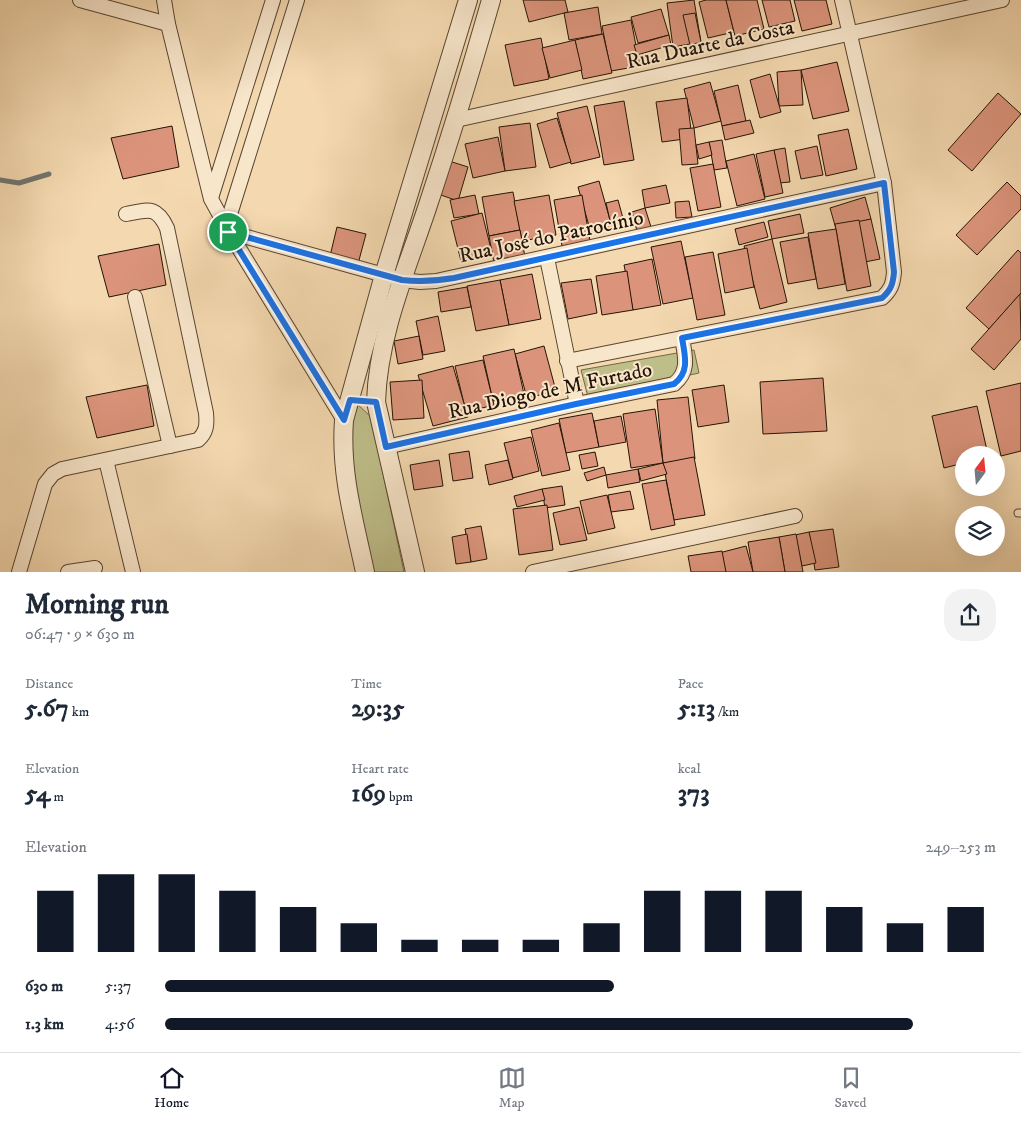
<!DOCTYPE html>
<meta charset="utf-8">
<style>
:root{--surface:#fff;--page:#f2f2f3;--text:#1f2937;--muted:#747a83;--line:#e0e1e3;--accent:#111827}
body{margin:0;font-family:"IM FELL DW Pica",serif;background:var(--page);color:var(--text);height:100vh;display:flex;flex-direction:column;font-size:19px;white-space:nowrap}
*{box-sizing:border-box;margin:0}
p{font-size:16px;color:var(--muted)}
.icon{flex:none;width:28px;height:28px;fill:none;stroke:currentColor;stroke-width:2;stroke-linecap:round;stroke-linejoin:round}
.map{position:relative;height:572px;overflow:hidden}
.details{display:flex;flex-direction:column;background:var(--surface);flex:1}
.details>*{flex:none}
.needle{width:32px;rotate:16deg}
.fabs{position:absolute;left:955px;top:446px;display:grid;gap:10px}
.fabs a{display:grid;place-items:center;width:50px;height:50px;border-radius:50%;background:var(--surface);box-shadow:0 5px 20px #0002;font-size:25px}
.pin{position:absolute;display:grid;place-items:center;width:42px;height:42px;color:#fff;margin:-21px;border:2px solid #fff;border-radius:50%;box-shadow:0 1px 5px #0007}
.round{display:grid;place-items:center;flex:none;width:52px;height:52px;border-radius:20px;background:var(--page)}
.headline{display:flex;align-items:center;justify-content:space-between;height:85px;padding:0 25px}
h1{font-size:28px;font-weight:700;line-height:38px}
.stats{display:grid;grid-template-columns:repeat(3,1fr);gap:8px;height:85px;padding:5px 25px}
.stats div{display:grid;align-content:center}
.stats b{font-size:25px;font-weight:700}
.stats small{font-size:14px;font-weight:400}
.stats p{font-size:14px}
.chart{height:140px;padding:10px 25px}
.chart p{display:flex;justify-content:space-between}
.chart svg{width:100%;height:90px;margin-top:5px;stroke:var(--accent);stroke-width:6}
ul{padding:0 25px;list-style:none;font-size:16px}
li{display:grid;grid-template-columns:80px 60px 1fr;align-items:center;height:38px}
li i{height:12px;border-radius:6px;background:var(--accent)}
.tab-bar{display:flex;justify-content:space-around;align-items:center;height:70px;border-top:1px solid var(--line);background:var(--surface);font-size:14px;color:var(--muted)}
.tab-bar a{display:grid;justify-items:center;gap:2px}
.tab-bar .on{color:var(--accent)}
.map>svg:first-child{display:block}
.green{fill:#bebe89;stroke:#716947}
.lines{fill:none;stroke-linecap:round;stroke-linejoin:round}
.stream{stroke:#707570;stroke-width:5}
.building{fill:#db947b;stroke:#241405}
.service-casing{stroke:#584530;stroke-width:9}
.minor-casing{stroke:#584530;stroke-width:16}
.tertiary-casing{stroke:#584530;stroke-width:20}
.service{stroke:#f8e6cb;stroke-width:7}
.minor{stroke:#f8e6cb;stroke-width:14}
.tertiary{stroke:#f8e6cb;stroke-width:18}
.route-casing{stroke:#fff;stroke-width:10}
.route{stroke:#1a73e8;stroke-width:6}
.labels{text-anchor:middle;stroke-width:4;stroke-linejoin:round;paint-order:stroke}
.street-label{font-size:21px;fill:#241405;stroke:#f8e6cb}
</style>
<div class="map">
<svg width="1021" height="572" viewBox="0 0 1021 572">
<rect width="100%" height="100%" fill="#f4d8af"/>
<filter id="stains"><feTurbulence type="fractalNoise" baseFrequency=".004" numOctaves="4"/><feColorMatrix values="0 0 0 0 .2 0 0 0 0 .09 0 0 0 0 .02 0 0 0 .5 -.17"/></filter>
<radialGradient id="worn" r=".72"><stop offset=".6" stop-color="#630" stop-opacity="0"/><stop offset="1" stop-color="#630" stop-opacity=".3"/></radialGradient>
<g class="green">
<path d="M694,350L699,373L588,397L581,370Z"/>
<path d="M353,400L371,417L404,572H369L345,456Z"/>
</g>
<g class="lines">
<path class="stream" d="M0,180L19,183L49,174"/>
</g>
<g class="building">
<path d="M523,0H565L568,12L529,22Z"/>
<path d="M694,0L701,42L673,47L667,3Z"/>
<path d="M706,0H726L734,32L708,38L699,2Z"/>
<path d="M726,0H757L764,29L735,36Z"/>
<path d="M762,0H790L795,21L769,27Z"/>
<path d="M794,0H826L832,24L802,31Z"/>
<path d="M598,7L602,34L569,40L564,13Z"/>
<path d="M661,9L669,35L638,43L631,17Z"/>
<path d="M695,13L701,42L690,45L683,15Z"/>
<path d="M631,20L640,66L611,71L602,26Z"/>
<path d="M603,34L612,73L583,79L575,40Z"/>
<path d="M669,35L671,45L637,55L634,45Z"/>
<path d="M541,38L549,79L514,86L505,45Z"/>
<path d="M575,40L582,70L550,78L542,48Z"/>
<path d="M837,62L849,111L813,119L801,70Z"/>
<path d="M801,70L803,105L779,106L777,72Z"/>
<path d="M770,74L781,112L760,118L750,80Z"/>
<path d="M710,82L721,121L694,128L684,89Z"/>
<path d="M738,85L746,121L722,126L714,91Z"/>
<path d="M998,93L1021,114L972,171L948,150Z"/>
<path d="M687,98L692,138L662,142L656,102Z"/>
<path d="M624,101L634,160L604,165L594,106Z"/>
<path d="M587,106L600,157L571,164L557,113Z"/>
<path d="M557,118L571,162L550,168L537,124Z"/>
<path d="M750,120L754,133L725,140L722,126Z"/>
<path d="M530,123L536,167L505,171L499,127Z"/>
<path d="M172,126L179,167L123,179L111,138Z"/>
<path d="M694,128L698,164L682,165L679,129Z"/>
<path d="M848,129L857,169L826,176L818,135Z"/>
<path d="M498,137L505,171L473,178L465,144Z"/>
<path d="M722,140L727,168L714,170L709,142Z"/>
<path d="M709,142L712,155L699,159L696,145Z"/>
<path d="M817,146L823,175L801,179L795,151Z"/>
<path d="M785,148L790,182L779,183L774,150Z"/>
<path d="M774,150L783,193L765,197L756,154Z"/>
<path d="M754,154L765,199L737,206L726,161Z"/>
<path d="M449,161L468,167L458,201L438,194Z"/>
<path d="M713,164L721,207L698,211L690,168Z"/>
<path d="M599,181L612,227L591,233L578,187Z"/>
<path d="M1007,182L1021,196V209L977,255L956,235Z"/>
<path d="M666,185L670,203L645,208L642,190Z"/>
<path d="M513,192L520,230L489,236L482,197Z"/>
<path d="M475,195L479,214L454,218L450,200Z"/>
<path d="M549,195L556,235L522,241L514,201Z"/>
<path d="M582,195L590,241L562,246L554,200Z"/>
<path d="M865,197L871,219L836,229L830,208Z"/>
<path d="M618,200L624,222L611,225L606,203Z"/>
<path d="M689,201L692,217L676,218L675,202Z"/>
<path d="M645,208L651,227L637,231L632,212Z"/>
<path d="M482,213L492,253L461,261L451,221Z"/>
<path d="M800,214L804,233L772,239L768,221Z"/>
<path d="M871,219L880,259L860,263L851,223Z"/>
<path d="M859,220L871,286L847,291L835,224Z"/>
<path d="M764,222L768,237L739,245L735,229Z"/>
<path d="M337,227L366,234L358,264L330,256Z"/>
<path d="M836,229L845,284L818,289L808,233Z"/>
<path d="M520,230L525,257L494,263L489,236Z"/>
<path d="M808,237L816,279L788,284L780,242Z"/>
<path d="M772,239L787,302L760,309L744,246Z"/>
<path d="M681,241L693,298L663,304L651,247Z"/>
<path d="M159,244L166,285L109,297L98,256Z"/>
<path d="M747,248L754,287L725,293L718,254Z"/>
<path d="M1018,250L1021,253V293L989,329L966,308Z"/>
<path d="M713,252L725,315L697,320L685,257Z"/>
<path d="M652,259L661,305L633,310L624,265Z"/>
<path d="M627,271L633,310L602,315L596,276Z"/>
<path d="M532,274L541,319L509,325L500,280Z"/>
<path d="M591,279L597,313L568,319L561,283Z"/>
<path d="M500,280L509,325L476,331L467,286Z"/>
<path d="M467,287L471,307L441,312L438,292Z"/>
<path d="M1020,294L1021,339L994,370L971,349Z"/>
<path d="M438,316L445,351L423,355L416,321Z"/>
<path d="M419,336L423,359L398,364L394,341Z"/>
<path d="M544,346L556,391L527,398L515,354Z"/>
<path d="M514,349L524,394L493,401L483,356Z"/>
<path d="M483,360L494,405L466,412L455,366Z"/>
<path d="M453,366L468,417L433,426L418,375Z"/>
<path d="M823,378L827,431L763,434L760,382Z"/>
<path d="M422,380L424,418L393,420L390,382Z"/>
<path d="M1021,383V451L1001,456L986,391Z"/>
<path d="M147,385L154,426L97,438L86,397Z"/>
<path d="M724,385L729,422L698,427L692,390Z"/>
<path d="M688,397L695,459L663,463L657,400Z"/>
<path d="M977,406L988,455H964V463L944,468L932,416Z"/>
<path d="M655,409L663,463L631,468L623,414Z"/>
<path d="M592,413L599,447L566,453L559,419Z"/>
<path d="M621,416L626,442L599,447L594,421Z"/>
<path d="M559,423L570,470L542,476L531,430Z"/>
<path d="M531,437L539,471L513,478L504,443Z"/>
<path d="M469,451L473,478L453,481L449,454Z"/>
<path d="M595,452L598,466L582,469L579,455Z"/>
<path d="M694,457L705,515L674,520L663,463Z"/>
<path d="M439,460L443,486L414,490L410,465Z"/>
<path d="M508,460L513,479L489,485L485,465Z"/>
<path d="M663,463L667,474L641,481L638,469Z"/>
<path d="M604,467L606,475L587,481L584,473Z"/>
<path d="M638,469L640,482L608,488L606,475Z"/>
<path d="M666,480L675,525L651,530L642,484Z"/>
<path d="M562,486L565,505L545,508L542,489Z"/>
<path d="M542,489L545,500L517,507L514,496Z"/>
<path d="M630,491L634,509L611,512L608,495Z"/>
<path d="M607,495L615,528L588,534L580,501Z"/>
<path d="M547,505L553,550L519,555L513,509Z"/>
<path d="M579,507L587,540L560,545L553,513Z"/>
<path d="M481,526L487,559L471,562L465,529Z"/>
<path d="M833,529L839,567L815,570L809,532Z"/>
<path d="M809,532L816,563L802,566L795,535Z"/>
<path d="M467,534L471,562L456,564L452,537Z"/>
<path d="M796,534L803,572H785L779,537Z"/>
<path d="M779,537L785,572H753L748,542Z"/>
<path d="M746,546L753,572H724L719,553Z"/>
<path d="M722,551L726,572H691L688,556Z"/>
</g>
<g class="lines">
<defs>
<path id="service" d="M1018,513H1021"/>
<g id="minor">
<path d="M80,0L168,24"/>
<path d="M164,0L168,24L211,199L229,232L344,420"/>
<path d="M456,120L1002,0"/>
<path d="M211,198L273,0"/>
<path d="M226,227L297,0"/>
<path d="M229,232L402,280L420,282L436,281L884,183"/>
<path d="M547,258L577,404"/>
<path d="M135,297L170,446"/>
<path d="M567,361L882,298C891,290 893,284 894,272L884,183L842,0"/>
<path d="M386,447L577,404L674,384C690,371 685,356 682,338"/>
<path d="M106,460L133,572"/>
<path d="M19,572L45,484L53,474L62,469L198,440C207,432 207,424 206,413L167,228C156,205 148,210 126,214"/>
<path d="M68,572L95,568"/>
<path d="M533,572L795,516"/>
</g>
<g id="tertiary">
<path d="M365,572C354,520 340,473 344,420L384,275L468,0"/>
<path d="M415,572L376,402C378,335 406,271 427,208C450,139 471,70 491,0"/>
</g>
</defs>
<use href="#service" class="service-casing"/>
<use href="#minor" class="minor-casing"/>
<use href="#tertiary" class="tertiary-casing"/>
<use href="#service" class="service"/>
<use href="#minor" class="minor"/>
<use href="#tertiary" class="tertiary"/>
</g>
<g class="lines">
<defs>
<path id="route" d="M884,183L894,272C893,284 891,290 882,298L682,338C685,356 690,372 674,384L576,404L386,447L376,402L350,400L344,420L228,232L402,280C420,282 436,281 454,278Z"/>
</defs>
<use href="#route" class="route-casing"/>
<use href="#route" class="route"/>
</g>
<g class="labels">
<g class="street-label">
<text transform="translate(710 44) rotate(-12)" y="7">Rua Duarte da Costa</text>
<text transform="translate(551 236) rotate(-12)" y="7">Rua José do Patrocínio</text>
<text transform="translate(550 390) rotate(-12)" y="7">Rua Diogo de M Furtado</text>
</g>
</g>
<rect width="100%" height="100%" filter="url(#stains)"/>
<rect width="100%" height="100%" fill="url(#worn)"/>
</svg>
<div class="fabs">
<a><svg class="needle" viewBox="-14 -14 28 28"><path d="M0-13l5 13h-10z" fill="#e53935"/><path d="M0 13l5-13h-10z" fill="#747a83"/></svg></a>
<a><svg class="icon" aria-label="layers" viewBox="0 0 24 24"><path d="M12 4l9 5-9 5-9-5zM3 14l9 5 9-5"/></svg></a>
</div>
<div class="pin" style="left:228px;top:232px;background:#1e9e55"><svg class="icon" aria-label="arrive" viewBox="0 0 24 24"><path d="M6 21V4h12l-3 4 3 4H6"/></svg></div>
</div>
<section class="details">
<div class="headline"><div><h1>Morning run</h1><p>06:47 · 9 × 630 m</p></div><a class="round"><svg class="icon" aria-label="share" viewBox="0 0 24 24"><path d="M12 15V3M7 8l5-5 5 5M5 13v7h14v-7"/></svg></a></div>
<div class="stats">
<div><p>Distance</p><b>5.67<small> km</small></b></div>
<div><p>Time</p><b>29:35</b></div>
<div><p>Pace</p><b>5:13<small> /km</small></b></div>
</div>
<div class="stats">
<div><p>Elevation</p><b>54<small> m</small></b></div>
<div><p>Heart rate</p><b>169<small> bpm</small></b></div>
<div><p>kcal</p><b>373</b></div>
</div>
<div class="chart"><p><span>Elevation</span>249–253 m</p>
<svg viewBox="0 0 160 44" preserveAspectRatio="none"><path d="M5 44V14M15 44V6M25 44V6M35 44V14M45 44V22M55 44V30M65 44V38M75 44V38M85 44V38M95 44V30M105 44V14M115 44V14M125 44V14M135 44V22M145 44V30M155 44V22"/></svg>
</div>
<ul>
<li><b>630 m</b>5:37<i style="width:54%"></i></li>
<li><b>1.3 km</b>4:56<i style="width:90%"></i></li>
</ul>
</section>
<nav class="tab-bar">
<a class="on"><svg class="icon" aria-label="home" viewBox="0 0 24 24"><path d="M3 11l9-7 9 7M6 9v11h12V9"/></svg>Home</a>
<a><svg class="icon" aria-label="map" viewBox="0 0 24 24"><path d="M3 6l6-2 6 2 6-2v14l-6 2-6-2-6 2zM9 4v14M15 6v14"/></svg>Map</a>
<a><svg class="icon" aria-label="saved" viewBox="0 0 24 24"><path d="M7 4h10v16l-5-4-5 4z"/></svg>Saved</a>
</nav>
